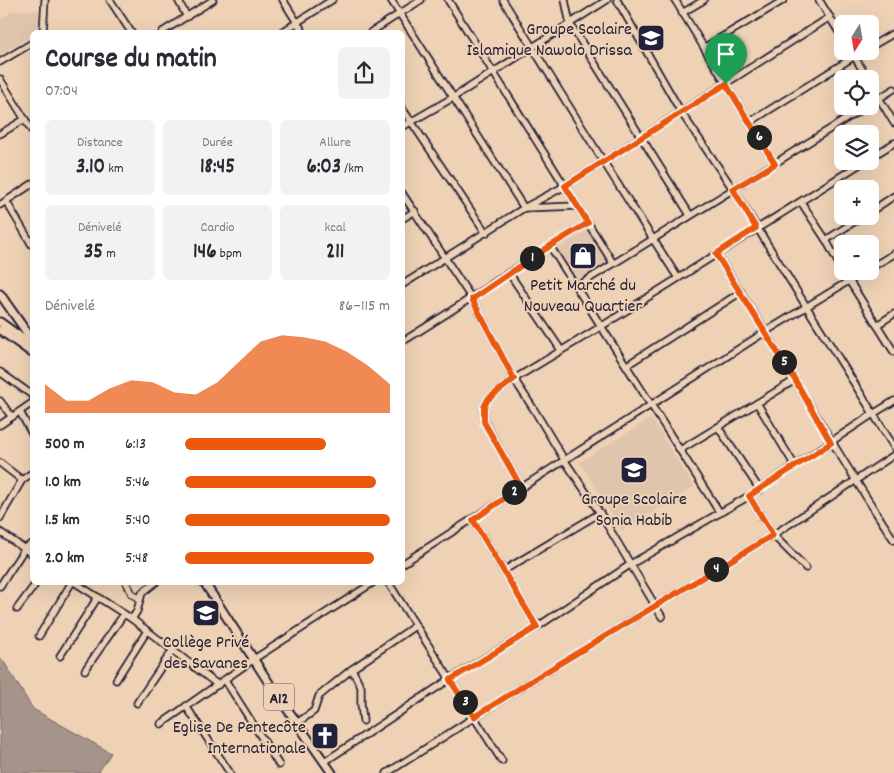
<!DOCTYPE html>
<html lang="fr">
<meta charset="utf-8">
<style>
:root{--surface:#fff;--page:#f2f2f3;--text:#2b2b33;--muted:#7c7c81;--accent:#ea580c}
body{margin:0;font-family:Dekko,sans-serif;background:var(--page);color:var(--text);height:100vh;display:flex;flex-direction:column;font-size:19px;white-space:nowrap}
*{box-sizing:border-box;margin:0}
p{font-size:16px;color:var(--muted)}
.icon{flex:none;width:28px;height:28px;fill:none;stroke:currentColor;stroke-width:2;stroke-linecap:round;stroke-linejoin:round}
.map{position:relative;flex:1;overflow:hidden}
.panel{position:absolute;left:30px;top:30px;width:375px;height:555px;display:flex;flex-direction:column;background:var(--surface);border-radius:8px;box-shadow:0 5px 20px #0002}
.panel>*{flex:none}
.needle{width:32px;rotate:191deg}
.fabs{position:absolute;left:834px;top:15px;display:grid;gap:10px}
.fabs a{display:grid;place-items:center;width:45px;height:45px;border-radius:8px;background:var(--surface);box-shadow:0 5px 20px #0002;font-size:25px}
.pin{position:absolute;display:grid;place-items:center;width:42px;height:42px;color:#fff;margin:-51px -21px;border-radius:50% 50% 50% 0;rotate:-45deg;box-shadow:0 0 5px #0007}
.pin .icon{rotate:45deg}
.km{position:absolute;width:25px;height:25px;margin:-12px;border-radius:50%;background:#222;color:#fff;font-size:14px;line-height:25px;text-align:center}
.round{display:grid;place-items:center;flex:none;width:52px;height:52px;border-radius:8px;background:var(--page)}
.head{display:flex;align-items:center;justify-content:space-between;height:85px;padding:0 15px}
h1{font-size:28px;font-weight:700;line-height:38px}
.metrics{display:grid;grid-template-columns:repeat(3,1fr);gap:8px;height:85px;padding:5px 15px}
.metrics div{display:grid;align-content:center;border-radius:8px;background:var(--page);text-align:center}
.metrics b{font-size:21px;font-weight:700}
.metrics small{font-size:14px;font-weight:400}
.metrics p{font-size:14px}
.chart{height:140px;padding:10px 15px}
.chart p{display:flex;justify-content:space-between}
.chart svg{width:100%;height:90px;margin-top:5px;fill:var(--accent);opacity:.7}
ul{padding:0 15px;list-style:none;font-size:16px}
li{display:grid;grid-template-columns:80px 60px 1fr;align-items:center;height:38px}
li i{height:12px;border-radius:6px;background:var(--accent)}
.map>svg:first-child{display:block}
.built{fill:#e0c5ac}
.water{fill:#a69389;stroke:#71666a}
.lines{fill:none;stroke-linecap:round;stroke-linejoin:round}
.minor-casing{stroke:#22223b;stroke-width:9}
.major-casing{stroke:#22223b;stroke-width:11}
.minor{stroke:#efd2b5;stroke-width:5.5}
.major{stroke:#efd2b5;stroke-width:7}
.route-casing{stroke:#fff;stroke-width:10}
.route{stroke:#ea580c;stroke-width:6}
.labels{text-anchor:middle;stroke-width:4;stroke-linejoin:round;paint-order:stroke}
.shield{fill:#efd2b5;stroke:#605760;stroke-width:1}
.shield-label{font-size:16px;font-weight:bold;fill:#22223b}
.poi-label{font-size:18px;fill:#22223b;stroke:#efd2b5}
</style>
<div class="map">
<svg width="894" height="773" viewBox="0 0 894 773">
<rect width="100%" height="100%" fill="#efd2b5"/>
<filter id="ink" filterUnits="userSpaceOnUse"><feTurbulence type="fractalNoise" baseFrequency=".02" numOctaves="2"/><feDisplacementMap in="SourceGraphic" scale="10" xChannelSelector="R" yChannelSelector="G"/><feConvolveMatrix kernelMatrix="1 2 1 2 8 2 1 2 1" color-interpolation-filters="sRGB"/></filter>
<g filter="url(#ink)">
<g class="built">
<path d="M39,10L38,31L32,32V35L0,55V19L9,14V11Z"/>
<path d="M589,229L611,262L578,284L556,251Z"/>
<path d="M651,418L694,487L622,531L580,462Z"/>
</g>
<path class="water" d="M0,659L4,662L33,709L111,753L98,773H0Z"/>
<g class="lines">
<defs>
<g id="minor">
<path d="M110,0L131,32"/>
<path d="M178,0L187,17"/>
<path d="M283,0L303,32"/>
<path d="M391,0L524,208L577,206"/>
<path d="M448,0L613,263"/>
<path d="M503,0L603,161L678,278"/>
<path d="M565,0L570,24L690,215"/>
<path d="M617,0L681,112L733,189L894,447"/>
<path d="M675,0L775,164"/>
<path d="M819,0L842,37"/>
<path d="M682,13L704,0"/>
<path d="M43,32L45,0"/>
<path d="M162,32L213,0"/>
<path d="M282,32L332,0"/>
<path d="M371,32L421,0"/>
<path d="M705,47L784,0"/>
<path d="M870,47L894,33"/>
<path d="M851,51L868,79"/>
<path d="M0,62L32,43"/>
<path d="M0,79L32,131"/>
<path d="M870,83L894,123"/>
<path d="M870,104L894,89"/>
<path d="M402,108L486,233"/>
<path d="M750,122L863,51"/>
<path d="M402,127L454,97L607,0"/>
<path d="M0,134L25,119"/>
<path d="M870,158L894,143"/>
<path d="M402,193L472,299L514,379L533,408L565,461L600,513L662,617"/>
<path d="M6,201L32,245"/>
<path d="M801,202L826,240L842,270"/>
<path d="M0,205L32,184"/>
<path d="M870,212L894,196"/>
<path d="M402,219L415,211"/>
<path d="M826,240L863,216"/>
<path d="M550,246L720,513"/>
<path d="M716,254C778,348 832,447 894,540"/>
<path d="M870,268L894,254"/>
<path d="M843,271L894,352"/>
<path d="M509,273L561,350"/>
<path d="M402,285L524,208L565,186L830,17"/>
<path d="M576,287L867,106"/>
<path d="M877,325L894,314"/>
<path d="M402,340H405C467,302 526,260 588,223"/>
<path d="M627,365L741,292"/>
<path d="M0,372L32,395"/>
<path d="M0,401L12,417"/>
<path d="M757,403L795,466"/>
<path d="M20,412L32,434"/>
<path d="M0,425L32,403"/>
<path d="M718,427L760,490"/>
<path d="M680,450L795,380"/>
<path d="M0,463L22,480"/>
<path d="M521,487L484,421V407L488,399L514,379L602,326L865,161"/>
<path d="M749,496L773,535L806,568"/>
<path d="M0,518L22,480L32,473"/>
<path d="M473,520L537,627"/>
<path d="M0,532L32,554"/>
<path d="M402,564L765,332L865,271"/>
<path d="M503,571L600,513"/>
<path d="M74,582L132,619L218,685"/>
<path d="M126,582L132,594L139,598"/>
<path d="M388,582L502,761"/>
<path d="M0,586L25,548L32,544"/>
<path d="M17,609L37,582"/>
<path d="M132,619L137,611L142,593L156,582"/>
<path d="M39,636L72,582"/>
<path d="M60,656L98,597"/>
<path d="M352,669L361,687V704L363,721"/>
<path d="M85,670L124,614"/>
<path d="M116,680L147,631"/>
<path d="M225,680L279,765"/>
<path d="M137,703L172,651"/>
<path d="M186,706L230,773"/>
<path d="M297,723L314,711L319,696L352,669L415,626"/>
<path d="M161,724L254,659L374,582"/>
<path d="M324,762L450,679L537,627L631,564L749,496L873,414L894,401"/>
<path d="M387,773L539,676L773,535L894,455"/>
</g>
<g id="major">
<path d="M0,294L32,340"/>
<path d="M0,322L25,340L32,347"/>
<path d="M0,330L32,353"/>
<path d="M204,582L269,683L332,773"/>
</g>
</defs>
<use href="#minor" class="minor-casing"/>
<use href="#major" class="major-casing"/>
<use href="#minor" class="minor"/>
<use href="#major" class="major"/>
</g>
</g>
<g class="lines" filter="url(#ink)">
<defs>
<path id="route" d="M726,84L775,164L733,189L756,228L716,254L795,380L831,443L749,496L773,535L539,676L474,717L450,680L537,627L473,520L521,487L484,422V407L488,399L514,379L472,299L550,246L588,223L565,186Z"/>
</defs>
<use href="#route" class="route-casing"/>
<use href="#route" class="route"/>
</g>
<defs>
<symbol id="school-square" viewBox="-11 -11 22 22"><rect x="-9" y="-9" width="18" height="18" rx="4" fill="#22223b" stroke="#efd2b5"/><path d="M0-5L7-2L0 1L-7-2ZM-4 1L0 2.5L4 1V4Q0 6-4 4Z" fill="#fff"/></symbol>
<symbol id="shop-square" viewBox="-11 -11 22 22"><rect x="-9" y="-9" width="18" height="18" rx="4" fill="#22223b" stroke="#efd2b5"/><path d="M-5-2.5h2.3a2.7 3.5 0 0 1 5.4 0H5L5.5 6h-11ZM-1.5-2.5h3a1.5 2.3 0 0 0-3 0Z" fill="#fff"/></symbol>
<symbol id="church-square" viewBox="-11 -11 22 22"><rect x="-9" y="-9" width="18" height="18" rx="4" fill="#22223b" stroke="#efd2b5"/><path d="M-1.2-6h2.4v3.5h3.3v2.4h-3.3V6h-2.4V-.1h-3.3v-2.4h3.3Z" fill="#fff"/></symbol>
</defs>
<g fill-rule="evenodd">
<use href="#school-square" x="635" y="22" width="32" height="32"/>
<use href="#shop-square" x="567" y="240" width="32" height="32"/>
<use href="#school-square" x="618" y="454" width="32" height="32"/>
<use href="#school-square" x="190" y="597" width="32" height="32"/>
<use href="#church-square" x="309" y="720" width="32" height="32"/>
</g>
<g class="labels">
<rect class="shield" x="264" y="683.5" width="30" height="27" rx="4"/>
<g class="shield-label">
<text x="279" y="703">A12</text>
</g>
<g class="poi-label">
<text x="632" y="34" text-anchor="end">Groupe Scolaire<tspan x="632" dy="21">Islamique Nawolo Drissa</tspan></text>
<text x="583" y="290">Petit Marché du<tspan x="583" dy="21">Nouveau Quartier</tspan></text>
<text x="634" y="504">Groupe Scolaire<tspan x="634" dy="21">Sonia Habib</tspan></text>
<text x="206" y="647">Collège Privé<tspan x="206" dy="21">des Savanes</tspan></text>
<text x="306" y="732" text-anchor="end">Eglise De Pentecôte<tspan x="306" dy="21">Internationale</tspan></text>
</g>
</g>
</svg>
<div class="fabs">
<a><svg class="needle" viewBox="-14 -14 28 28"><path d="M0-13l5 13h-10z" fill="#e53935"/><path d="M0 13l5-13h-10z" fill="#7c7c81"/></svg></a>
<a><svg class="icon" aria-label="locate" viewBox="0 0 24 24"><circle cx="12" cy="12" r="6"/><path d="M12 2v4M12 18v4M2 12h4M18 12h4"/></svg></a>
<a><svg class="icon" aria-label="layers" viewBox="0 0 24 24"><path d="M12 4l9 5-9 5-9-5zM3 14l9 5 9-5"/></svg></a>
<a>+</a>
<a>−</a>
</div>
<div class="pin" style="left:726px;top:84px;background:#1e9e55"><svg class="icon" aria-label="arrive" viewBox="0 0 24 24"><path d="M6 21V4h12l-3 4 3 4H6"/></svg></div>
<b class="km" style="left:532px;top:258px">1</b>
<b class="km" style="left:514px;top:492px">2</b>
<b class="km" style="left:465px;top:702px">3</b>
<b class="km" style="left:716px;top:569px">4</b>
<b class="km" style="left:784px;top:362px">5</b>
<b class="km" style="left:759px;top:137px">6</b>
<section class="panel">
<div class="head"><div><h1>Course du matin</h1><p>07:04</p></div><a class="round"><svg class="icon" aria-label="share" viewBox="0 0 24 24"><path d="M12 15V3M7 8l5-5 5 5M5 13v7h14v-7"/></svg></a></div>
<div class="metrics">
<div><p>Distance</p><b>3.10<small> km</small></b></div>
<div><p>Durée</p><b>18:45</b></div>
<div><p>Allure</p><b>6:03<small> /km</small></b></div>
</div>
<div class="metrics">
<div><p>Dénivelé</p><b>35<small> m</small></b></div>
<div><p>Cardio</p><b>146<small> bpm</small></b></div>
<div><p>kcal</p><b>211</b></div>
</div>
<div class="chart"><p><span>Dénivelé</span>86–115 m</p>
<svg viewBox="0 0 160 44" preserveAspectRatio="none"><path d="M0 44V30L10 38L20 38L30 32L40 28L50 29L60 34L70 35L80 29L90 19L100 9L110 6L120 7L130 9L140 14L150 21L160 30V44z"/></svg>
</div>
<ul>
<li><b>500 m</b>6:13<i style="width:69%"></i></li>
<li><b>1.0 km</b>5:46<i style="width:93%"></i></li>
<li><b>1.5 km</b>5:40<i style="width:100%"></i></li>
<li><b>2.0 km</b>5:48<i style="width:92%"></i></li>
</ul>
</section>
</div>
